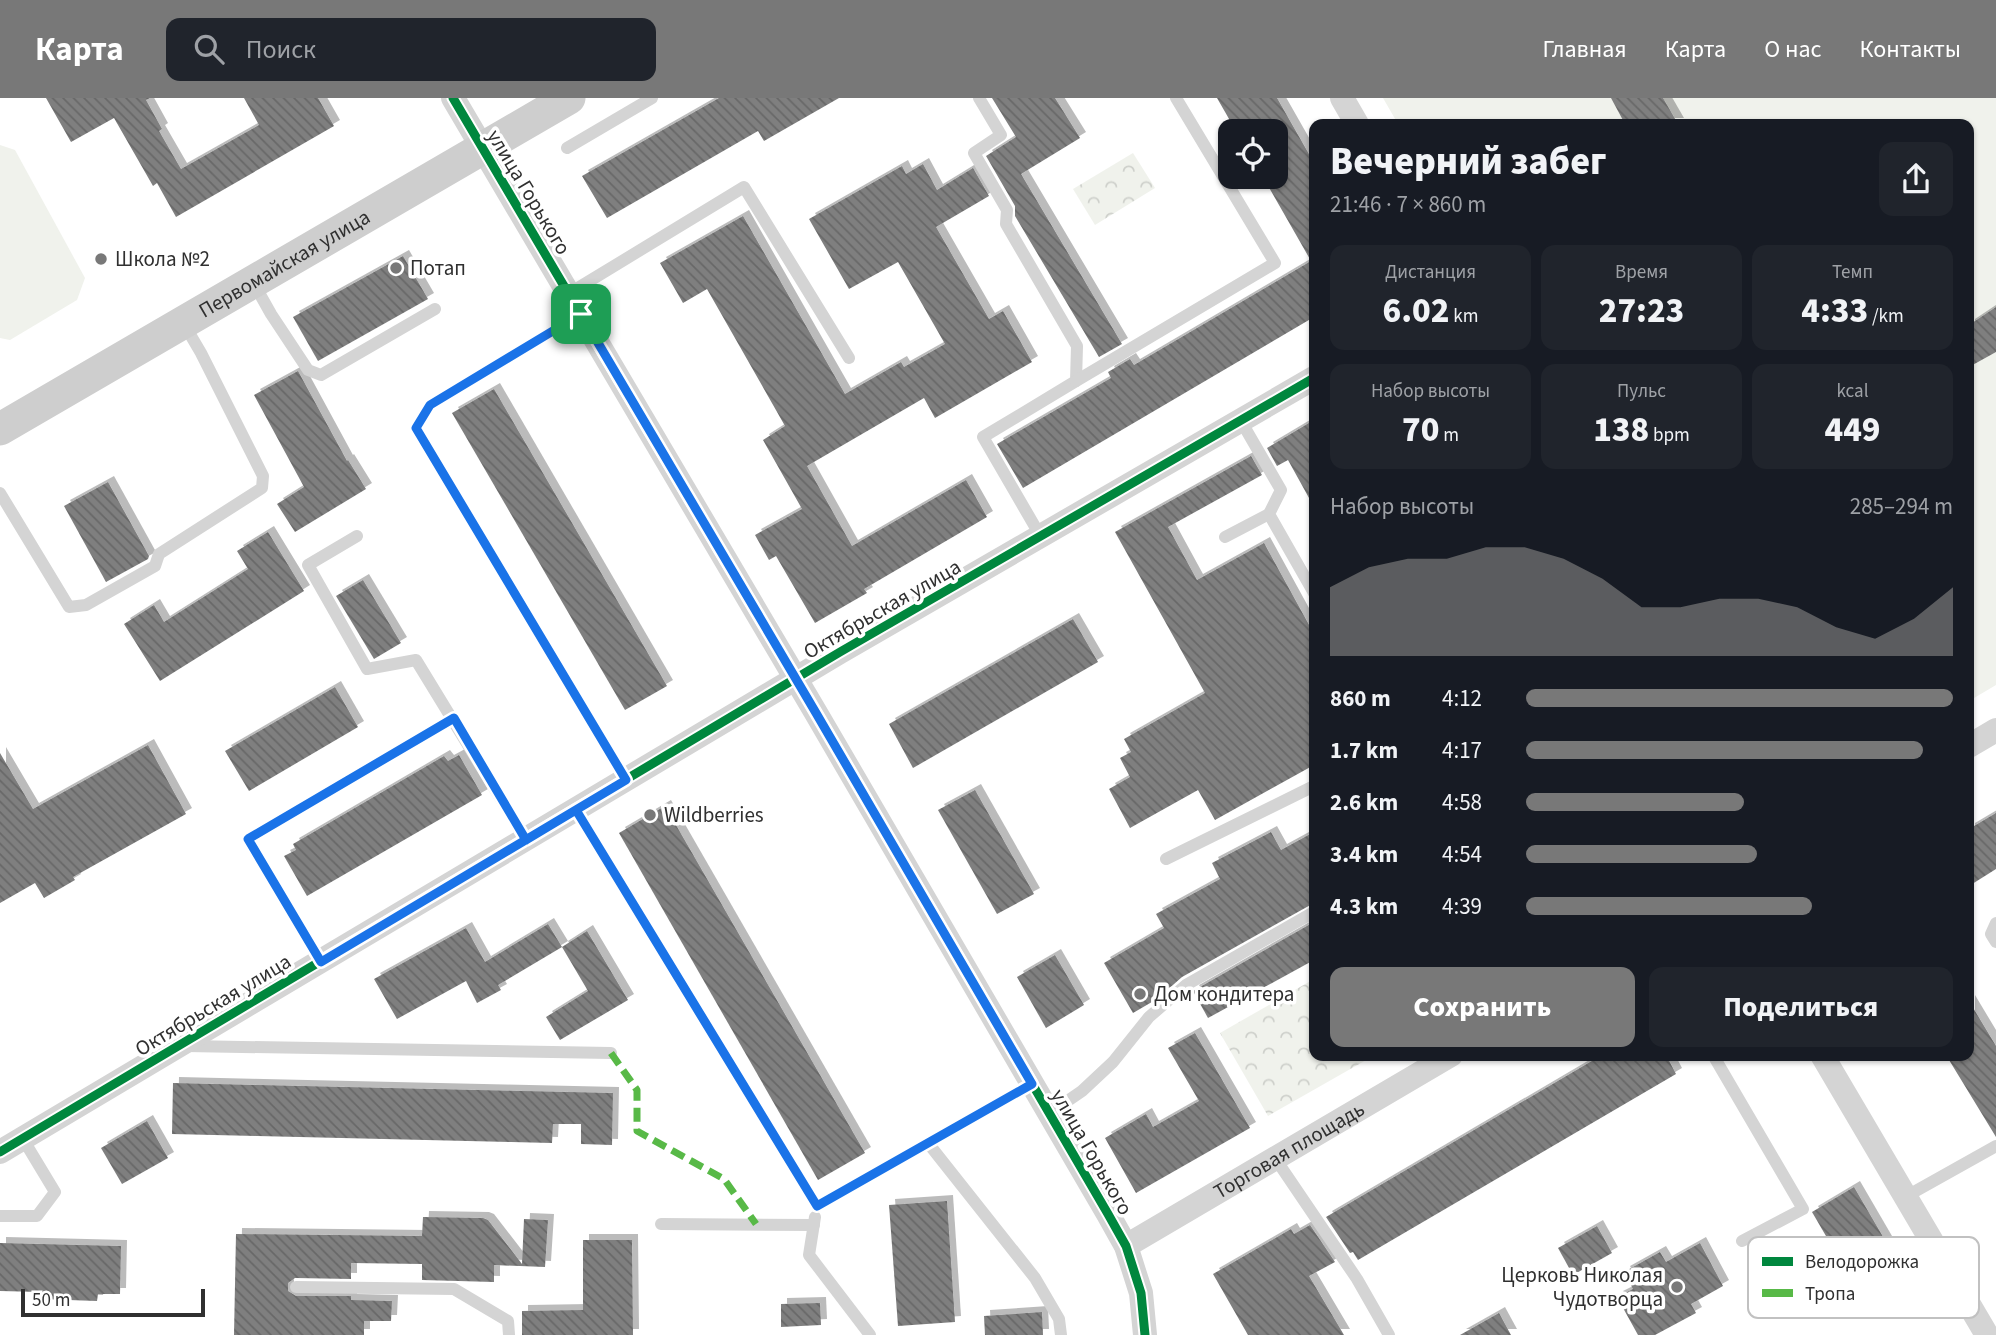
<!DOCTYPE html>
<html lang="ru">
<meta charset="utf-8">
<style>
:root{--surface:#171b24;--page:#20242c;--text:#f1f3f6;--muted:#9ea1a6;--accent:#787878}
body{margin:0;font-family:"Source Sans 3",sans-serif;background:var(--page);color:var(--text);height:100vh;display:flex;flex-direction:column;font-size:26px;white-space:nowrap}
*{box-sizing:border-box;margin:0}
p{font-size:23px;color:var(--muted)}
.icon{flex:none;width:38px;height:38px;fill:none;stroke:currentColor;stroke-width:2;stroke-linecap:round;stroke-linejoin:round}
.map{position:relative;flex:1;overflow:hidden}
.details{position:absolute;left:1309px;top:21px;width:665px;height:942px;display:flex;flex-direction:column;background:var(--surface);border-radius:14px;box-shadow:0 2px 5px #0004}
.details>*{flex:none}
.buttons{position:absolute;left:1218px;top:21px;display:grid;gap:14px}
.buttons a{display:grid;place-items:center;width:70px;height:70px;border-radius:14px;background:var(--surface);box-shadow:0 2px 5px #0004;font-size:35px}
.scale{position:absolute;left:21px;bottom:18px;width:184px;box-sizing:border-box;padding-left:7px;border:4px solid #303030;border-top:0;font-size:19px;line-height:24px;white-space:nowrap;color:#303030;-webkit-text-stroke:5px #fff;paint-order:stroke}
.pin{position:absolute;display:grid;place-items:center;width:60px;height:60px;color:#fff;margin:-30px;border-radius:14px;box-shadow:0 4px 10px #0006}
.round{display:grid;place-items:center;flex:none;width:74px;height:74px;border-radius:14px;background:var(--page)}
.head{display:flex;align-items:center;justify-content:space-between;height:119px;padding:0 21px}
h1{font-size:38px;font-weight:800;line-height:52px}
.metrics{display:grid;grid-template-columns:repeat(3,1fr);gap:10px;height:119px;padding:7px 21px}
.metrics div{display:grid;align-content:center;border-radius:14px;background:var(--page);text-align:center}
.metrics b{font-size:35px;font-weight:800}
.metrics small{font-size:19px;font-weight:400}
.metrics p{font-size:19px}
.chart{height:196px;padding:14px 21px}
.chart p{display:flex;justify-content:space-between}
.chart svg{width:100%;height:126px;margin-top:7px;fill:var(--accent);opacity:.7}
.action{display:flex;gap:14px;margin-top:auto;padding:14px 21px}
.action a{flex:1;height:80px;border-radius:14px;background:var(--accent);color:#fff;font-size:28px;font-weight:800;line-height:80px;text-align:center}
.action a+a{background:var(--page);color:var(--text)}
ul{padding:0 21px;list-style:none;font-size:23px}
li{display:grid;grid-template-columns:112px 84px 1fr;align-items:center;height:52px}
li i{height:18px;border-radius:9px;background:var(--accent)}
header{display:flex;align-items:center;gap:42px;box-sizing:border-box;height:98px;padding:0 35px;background:var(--accent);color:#fff}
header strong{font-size:33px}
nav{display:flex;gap:38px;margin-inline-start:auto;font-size:24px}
.search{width:490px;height:63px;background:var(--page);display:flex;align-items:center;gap:18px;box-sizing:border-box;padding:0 24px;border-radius:14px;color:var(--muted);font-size:26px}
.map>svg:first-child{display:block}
.green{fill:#f0f2ec}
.park{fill:url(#park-crowns)}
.building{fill:url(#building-back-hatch);filter:url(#shadow)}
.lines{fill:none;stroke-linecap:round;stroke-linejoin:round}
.lane{stroke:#d4d4d4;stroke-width:12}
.street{stroke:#d4d4d4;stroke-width:24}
.secondary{stroke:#cecece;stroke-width:33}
.quiet{stroke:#58b947;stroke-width:7;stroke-dasharray:14 7;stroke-linecap:butt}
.cycleway-casing{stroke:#fff;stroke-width:13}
.cycleway{stroke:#00873e;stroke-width:9}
.route-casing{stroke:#fff;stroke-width:14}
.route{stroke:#1a73e8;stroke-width:9}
.poi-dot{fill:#787878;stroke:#fff;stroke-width:2.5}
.labels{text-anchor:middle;stroke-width:7;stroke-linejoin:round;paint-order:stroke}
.street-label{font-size:21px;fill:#303030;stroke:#fff}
.poi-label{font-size:21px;fill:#303030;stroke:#fff;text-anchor:start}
.key{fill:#fff;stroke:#c1c1c1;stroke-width:2}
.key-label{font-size:19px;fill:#303030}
</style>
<header>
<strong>Карта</strong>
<div class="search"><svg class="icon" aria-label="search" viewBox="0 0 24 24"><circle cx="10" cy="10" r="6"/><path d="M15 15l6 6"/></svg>Поиск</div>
<nav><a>Главная</a><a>Карта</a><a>О нас</a><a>Контакты</a></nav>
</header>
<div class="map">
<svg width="1996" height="1237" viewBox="0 0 1996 1237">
<defs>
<pattern id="park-crowns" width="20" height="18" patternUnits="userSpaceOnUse" patternTransform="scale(1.75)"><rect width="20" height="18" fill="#f0f2ec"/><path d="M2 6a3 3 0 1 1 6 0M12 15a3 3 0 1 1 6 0" fill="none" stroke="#ced0cb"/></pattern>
<pattern id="building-back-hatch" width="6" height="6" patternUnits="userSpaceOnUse" patternTransform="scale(1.75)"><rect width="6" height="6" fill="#7f7f7f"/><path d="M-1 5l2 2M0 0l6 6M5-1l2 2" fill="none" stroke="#686868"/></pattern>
<filter id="shadow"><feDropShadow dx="6" dy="-6" stdDeviation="0" flood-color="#0004"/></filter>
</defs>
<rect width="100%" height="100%" fill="#fff"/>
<g class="green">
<path d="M1383,0H1996V587L1969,603V26H1398Z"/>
<path d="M0,47L15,52L85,180L77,202L10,242L0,240Z"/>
</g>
<g class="park">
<path d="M1133,55L1155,90L1095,127L1073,91Z"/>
<path d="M1314,881V957H1375L1268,1018L1220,935Z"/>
</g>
<g class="building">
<path d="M46,0H150L146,2L162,31L159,33L181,71L259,27L244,0H318L334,28L176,119L157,85L153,88L114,20L71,44Z"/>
<path d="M719,0H839L764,43L758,33L607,120L582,78Z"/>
<path d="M992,0H1055L1080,40L1021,76L1122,246L1099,259L1015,118V108L986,58L1016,39Z"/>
<path d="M1217,0H1277L1314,65V219L1023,390L997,346L1111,280L1108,274L1130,261L1134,267L1311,163L1263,79H1276V33H1236Z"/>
<path d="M1611,0H1663L1678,26H1625Z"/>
<path d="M923,66L937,92L973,70L989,98L936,129L989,221L1003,213L1032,264L935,320L924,300L807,368L852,448L966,382L987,419L864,491L867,495L815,525L776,458L769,462L755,437L802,411L763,342L785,328L707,191L683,205L660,165L743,118L845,296L901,264L904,269L945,246L898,164L849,191L809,121L902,68L906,76Z"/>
<path d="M403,158L428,201L318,263L293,219Z"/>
<path d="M1996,209V254L1969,269V227Z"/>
<path d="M298,273L347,363L348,362L366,391L295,434L277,406L304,389L254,297Z"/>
<path d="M494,291L667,588L625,612L452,315Z"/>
<path d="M1314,322V409L1288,362L1277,368L1267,350Z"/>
<path d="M1251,358L1262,377L1168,429L1197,482L1264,445L1314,536V667L1215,722L1198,692L1130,730L1109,691L1130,679L1120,660L1131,654L1124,641L1205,595L1115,434Z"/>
<path d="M108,384L149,458L148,461L106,484L64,408Z"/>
<path d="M268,434L304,493L160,583L124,526L154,507L164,524L248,471L237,453Z"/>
<path d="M363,482L401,545L374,561L336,498Z"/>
<path d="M1073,521L1098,564L913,670L889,626Z"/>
<path d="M335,589L358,629L249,693L225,653Z"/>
<path d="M148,647L186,716L73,779L75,782L44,800L35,785L0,805V655L33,711Z"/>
<path d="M459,657L482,697L307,798L284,758L296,752L293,746L444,658L448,663Z"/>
<path d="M975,692L1034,796L997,816L938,712Z"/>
<path d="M665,708L865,1055L818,1082L619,735Z"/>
<path d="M1996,715V771L1969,788V731Z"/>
<path d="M1271,734L1281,752L1314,734V805L1182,879L1157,901L1133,915L1104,865L1164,830L1156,816L1220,781L1212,765Z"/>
<path d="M1314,824V862L1208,920L1193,893Z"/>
<path d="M548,826L562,849L498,887L501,892L477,905L466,883L397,921L374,881L466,830L485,864Z"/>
<path d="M587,833L628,902L560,942L546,919L588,893L562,849Z"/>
<path d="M1055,857L1084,907L1046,930L1017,879Z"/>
<path d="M1969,903L1996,948V1039L1946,957H1969Z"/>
<path d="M1195,935L1250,1030L1136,1095L1105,1040L1146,1016L1153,1029L1199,1003L1168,950Z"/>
<path d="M1602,957H1666L1676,976L1358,1162L1353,1154L1350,1155L1326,1119Z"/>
<path d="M173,985L613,995L612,1047L581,1046V1026H553L552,1045L172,1036Z"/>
<path d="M147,1023L168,1060L122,1086L101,1050Z"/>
<path d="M1854,1089L1893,1156L1851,1181L1812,1114Z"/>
<path d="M947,1103L955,1224L898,1228L889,1107Z"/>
<path d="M423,1119L483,1120L488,1122L522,1166L524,1121L548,1122L545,1169L494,1167V1184L422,1182V1166L351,1165V1181L295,1180L288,1185V1193L296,1198H351V1202L392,1203L391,1223H364V1237H234L236,1136L422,1138Z"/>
<path d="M1310,1127L1335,1164L1309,1178L1344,1237H1248L1213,1176L1291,1131L1294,1136Z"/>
<path d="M1597,1128L1612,1155L1573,1177L1558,1150Z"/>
<path d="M583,1142H632L633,1237H522V1213L583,1212Z"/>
<path d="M0,1145L121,1148L120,1196H98L97,1203L40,1201L41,1194L0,1193Z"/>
<path d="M1700,1145L1723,1188L1691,1206L1696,1215L1655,1237H1638L1617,1199L1633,1191L1624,1174L1660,1154L1666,1164Z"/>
<path d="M820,1205L821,1227L781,1229V1206Z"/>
<path d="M1042,1214L1043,1237H985L984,1218Z"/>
<path d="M1499,1215L1511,1237H1460Z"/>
</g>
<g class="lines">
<g class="lane">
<path d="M979,0L1001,37L974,55L1007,112L1006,126L1077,248L1076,283L983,339L1041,439"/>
<path d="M567,50L652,0"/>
<path d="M253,184L271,216L308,272L321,277L435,211"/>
<path d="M568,196L744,89L849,260"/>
<path d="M581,216L430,307L416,330L626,682"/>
<path d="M1076,283L1275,165L1176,0"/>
<path d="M1241,323L1281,392L1269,416L1314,495"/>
<path d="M0,395L69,509L86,507L155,468L159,456L262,390L263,378L201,255L184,226"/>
<path d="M357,438L308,467L367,571L416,562L526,742"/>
<path d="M1225,439L1269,416"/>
<path d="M576,712L817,1108L1032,986"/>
<path d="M1166,761L1314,688"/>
<path d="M1996,825L1991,836L1996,844"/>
<path d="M321,864L248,741L454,620"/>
<path d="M186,948L611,955"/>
<path d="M1713,957L1803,1111L1742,1143"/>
<path d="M1050,1015L1082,993L1113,964L1149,919L1186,887L1314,814"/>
<path d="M928,1045L1035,1180L1059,1221L1061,1237"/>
<path d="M1275,1060L1357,1181L1389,1237"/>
<path d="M1905,1099L1996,1048"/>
<path d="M0,1118H37L55,1094L23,1041"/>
<path d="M815,1119L809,1157L870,1237"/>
<path d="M661,1126L814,1127"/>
<path d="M296,1189L454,1191L508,1223L509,1237"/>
</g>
<g class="street">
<path d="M453,0L816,615L1108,1116L1126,1148L1141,1195L1145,1237"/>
<path d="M1342,0L1357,26"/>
<path d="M1969,648L1996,632"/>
<path d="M1822,957L1987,1237"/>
<path d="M0,1054L840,554L1314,280"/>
<path id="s1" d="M1126,1148L1451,957"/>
</g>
<path class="secondary" id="s2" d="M0,331L569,0"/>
<path class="quiet" d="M611,955L637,992V1033L724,1081L756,1126"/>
<defs>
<g id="cycleway">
<path d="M453,0L816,615L1108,1116L1126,1148L1141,1195L1145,1237"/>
<path d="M0,1054L840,554L1314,280"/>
</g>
</defs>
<use href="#cycleway" class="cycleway-casing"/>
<use href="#cycleway" class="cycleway"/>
</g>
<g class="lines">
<defs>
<path id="route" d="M581,216L430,307L416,330L626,682L321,864L248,741L454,620L526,742L576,712L817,1108L1032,986L816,615L581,216"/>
</defs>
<use href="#route" class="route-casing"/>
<use href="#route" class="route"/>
</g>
<g class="poi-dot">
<circle cx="101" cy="161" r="7"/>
<circle cx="396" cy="170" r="7"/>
<circle cx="650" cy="717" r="7"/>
<circle cx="1140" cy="896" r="7"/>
<circle cx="1677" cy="1189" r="7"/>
</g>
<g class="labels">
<g class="street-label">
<text transform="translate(529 94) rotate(59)" y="7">улица Горького</text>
<text dy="7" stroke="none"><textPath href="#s2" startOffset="329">Первомайская улица</textPath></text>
<text transform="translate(882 511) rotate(-30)" y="7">Октябрьская улица</text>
<text transform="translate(213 907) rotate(-31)" y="7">Октябрьская улица</text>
<text dy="7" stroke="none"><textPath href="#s1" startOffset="189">Торговая площадь</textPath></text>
<text transform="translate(1092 1054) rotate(60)" y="7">улица Горького</text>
</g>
<g class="poi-label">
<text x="115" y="168">Школа №2</text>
<text x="410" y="177">Потап</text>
<text x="664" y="724">Wildberries</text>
<text x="1154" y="903">Дом кондитера</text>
<text x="1663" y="1184" text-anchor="end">Церковь Николая<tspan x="1663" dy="24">Чудотворца</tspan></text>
</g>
</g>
<rect x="1748" y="1139" width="231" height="81" rx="10" class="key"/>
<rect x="1762" y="1159" width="31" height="9" fill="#00873e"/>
<rect x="1762" y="1191" width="31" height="8" fill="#58b947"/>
<g class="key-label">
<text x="1805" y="1170">Велодорожка</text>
<text x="1805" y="1202">Тропа</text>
</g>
</svg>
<div class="buttons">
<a><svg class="icon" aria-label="locate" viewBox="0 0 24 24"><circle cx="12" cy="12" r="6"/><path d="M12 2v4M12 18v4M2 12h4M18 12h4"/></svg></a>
</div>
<div class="scale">50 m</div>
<div class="pin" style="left:581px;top:216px;background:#1e9e55"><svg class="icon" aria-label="arrive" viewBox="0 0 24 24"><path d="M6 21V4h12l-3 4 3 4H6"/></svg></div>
<section class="details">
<div class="head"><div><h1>Вечерний забег</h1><p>21:46 · 7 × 860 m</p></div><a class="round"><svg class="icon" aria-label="share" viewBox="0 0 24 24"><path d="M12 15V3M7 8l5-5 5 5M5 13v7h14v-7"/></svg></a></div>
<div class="metrics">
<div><p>Дистанция</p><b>6.02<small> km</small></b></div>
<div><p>Время</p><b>27:23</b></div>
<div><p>Темп</p><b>4:33<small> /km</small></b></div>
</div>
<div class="metrics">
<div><p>Набор высоты</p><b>70<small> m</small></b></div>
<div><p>Пульс</p><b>138<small> bpm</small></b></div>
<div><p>kcal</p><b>449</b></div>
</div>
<div class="chart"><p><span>Набор высоты</span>285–294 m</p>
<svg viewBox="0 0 160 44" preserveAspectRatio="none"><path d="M0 44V20L10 13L20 10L30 10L40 6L50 6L60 10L70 17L80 27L90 27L100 24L110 24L120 27L130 34L140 38L150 31L160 20V44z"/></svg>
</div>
<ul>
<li><b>860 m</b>4:12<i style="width:100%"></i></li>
<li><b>1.7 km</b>4:17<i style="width:93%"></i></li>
<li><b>2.6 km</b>4:58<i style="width:51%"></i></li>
<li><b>3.4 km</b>4:54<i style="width:54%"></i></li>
<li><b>4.3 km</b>4:39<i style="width:67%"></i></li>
</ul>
<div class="action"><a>Сохранить</a><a>Поделиться</a></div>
</section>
</div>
